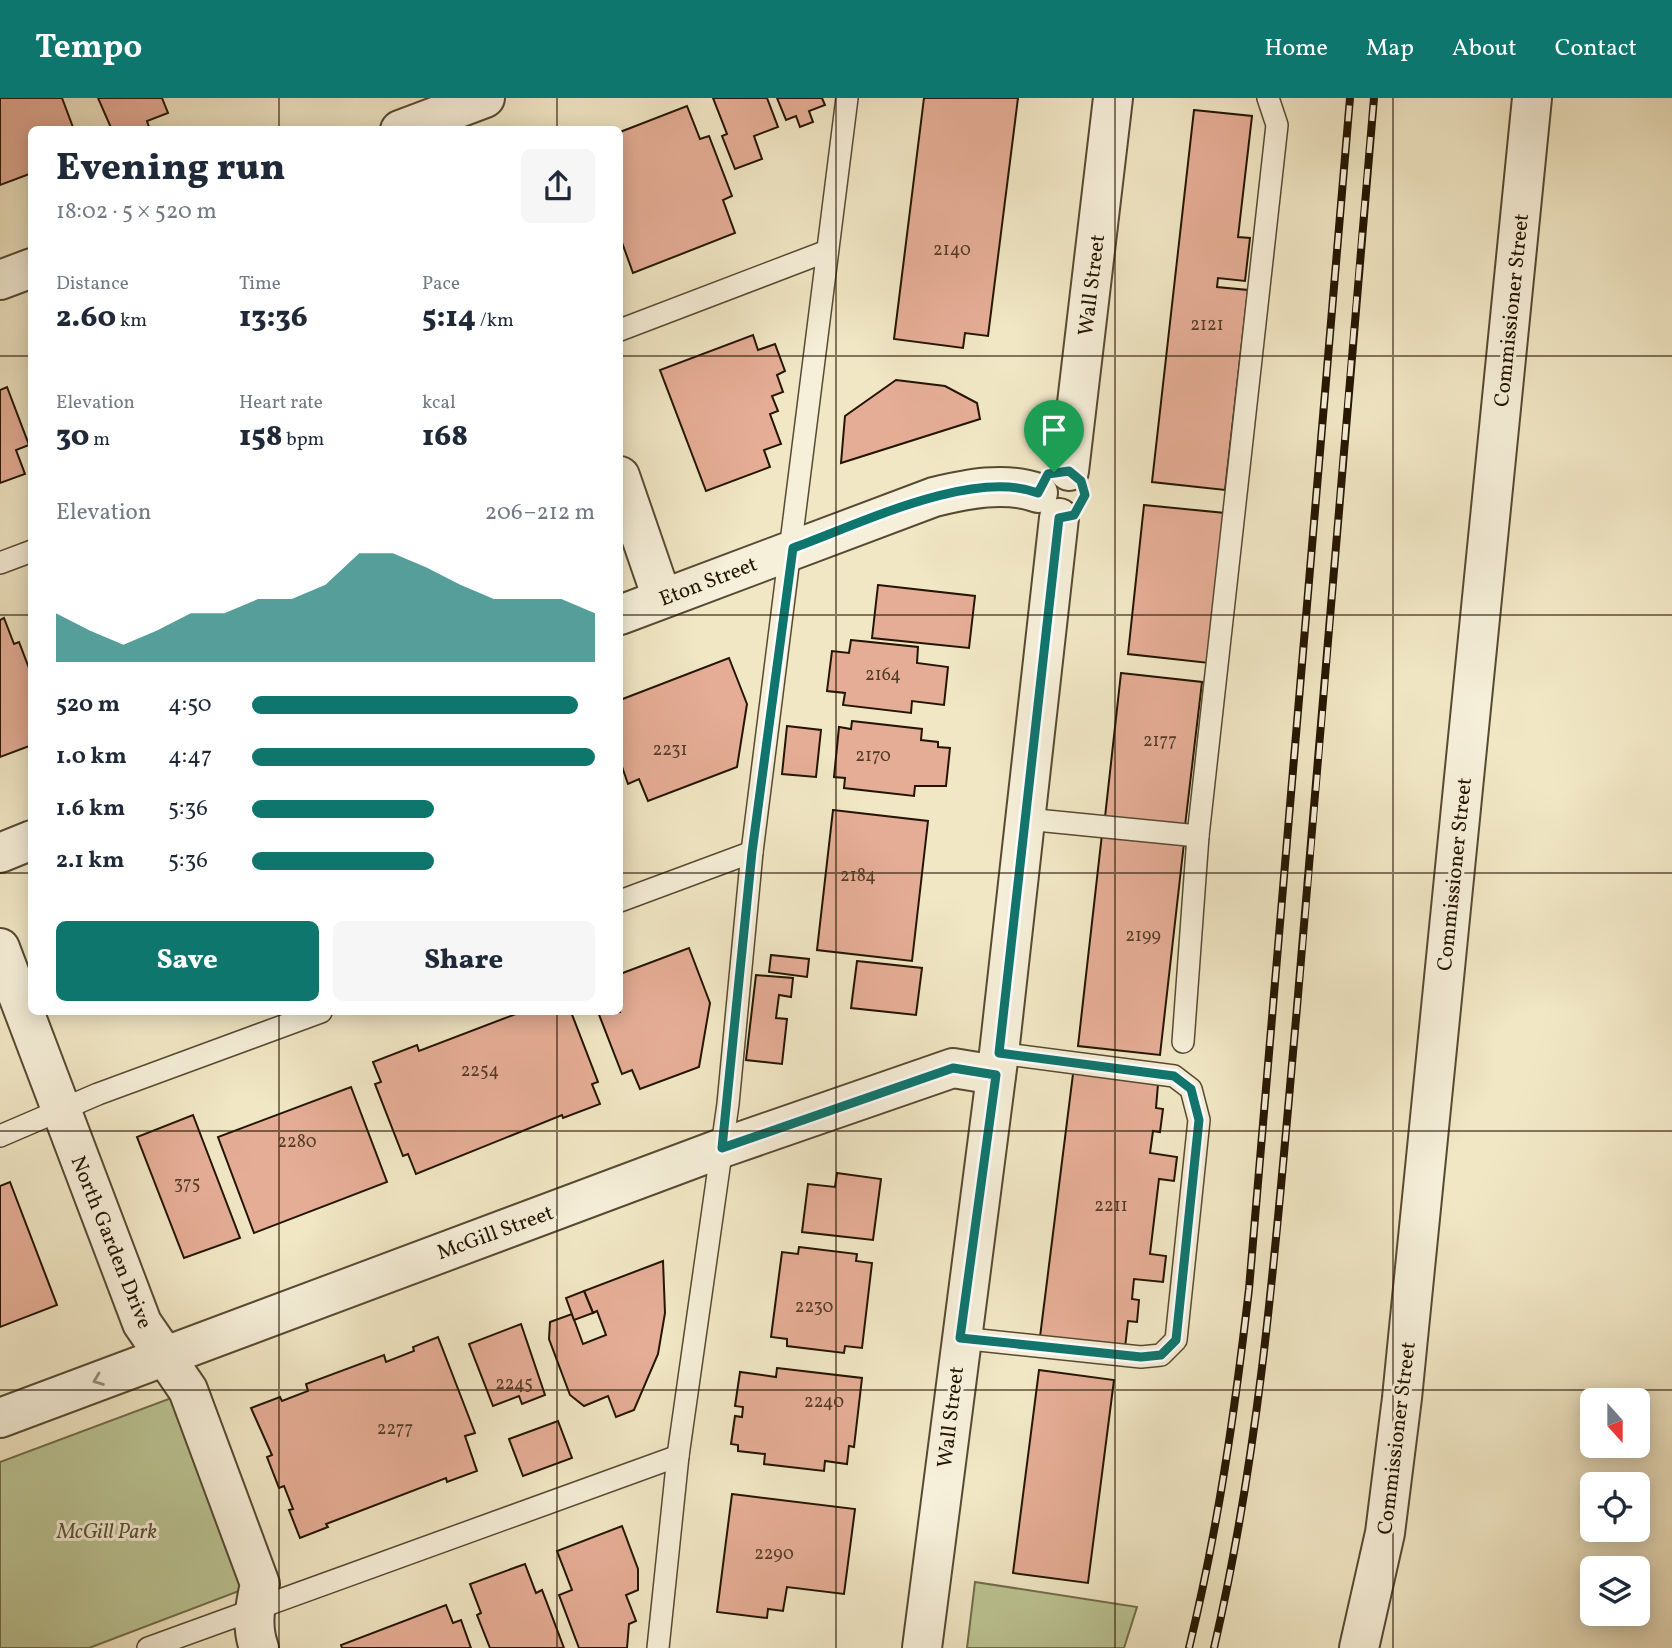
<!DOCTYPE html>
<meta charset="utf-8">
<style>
:root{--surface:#fff;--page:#f6f6f7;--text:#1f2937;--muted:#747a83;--accent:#0f766e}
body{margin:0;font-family:Vollkorn,serif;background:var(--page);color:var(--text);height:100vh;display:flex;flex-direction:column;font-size:26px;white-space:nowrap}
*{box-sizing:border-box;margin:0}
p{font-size:23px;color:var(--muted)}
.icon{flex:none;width:38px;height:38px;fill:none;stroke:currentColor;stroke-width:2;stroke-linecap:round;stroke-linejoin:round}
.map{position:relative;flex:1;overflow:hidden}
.drawer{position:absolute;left:28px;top:28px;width:595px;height:889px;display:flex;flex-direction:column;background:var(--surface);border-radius:10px;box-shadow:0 4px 18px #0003}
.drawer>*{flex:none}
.needle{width:46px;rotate:159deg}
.controls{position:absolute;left:1580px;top:1290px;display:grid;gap:14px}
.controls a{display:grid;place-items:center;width:70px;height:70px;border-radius:10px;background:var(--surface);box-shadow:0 4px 18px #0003;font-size:35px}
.pin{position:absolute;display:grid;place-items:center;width:60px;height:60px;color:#fff;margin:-72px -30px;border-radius:50% 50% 50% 0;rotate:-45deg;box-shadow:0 0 7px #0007}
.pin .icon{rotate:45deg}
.round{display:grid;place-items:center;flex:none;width:74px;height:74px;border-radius:10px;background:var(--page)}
.head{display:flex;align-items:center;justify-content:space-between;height:119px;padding:0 28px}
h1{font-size:38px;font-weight:800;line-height:52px}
.figures{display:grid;grid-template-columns:repeat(3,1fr);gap:10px;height:119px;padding:7px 28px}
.figures div{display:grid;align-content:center}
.figures b{font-size:30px;font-weight:800}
.figures small{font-size:19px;font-weight:400}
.figures p{font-size:19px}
.chart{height:196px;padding:14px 28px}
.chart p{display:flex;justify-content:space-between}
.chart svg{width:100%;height:126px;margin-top:7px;fill:var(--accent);opacity:.7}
.cta{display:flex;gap:14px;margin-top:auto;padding:14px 28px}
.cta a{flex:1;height:80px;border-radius:10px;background:var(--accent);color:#fff;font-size:28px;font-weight:800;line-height:80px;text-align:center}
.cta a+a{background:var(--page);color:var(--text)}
ul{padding:0 28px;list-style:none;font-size:23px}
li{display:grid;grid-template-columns:112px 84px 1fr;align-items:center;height:52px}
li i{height:18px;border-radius:9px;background:var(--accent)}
header{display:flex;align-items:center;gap:42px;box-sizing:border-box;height:98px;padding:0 35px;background:var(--accent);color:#fff}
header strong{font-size:33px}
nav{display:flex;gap:38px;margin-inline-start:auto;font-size:24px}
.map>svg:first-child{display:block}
.green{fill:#bcc594;stroke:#706d4a;stroke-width:2}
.building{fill:#e5ad96;stroke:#241501;stroke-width:2}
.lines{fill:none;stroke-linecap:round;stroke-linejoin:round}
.service-casing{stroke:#574a32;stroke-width:24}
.minor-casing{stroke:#574a32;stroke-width:42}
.service{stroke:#f6efd9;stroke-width:21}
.minor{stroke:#f6efd9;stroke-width:38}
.rail-casing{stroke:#241501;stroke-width:8}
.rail{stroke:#f6efd9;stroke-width:5;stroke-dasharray:16;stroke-linecap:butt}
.oneway{stroke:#988d78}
.route-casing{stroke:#fff;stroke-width:14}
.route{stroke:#0f766e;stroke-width:9}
.grid{fill:none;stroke:#241501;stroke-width:2;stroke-opacity:0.55}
.labels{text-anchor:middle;stroke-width:6;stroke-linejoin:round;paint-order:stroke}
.number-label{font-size:18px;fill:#543b26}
.street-label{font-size:21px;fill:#241501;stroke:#f6efd9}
.park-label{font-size:21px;font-style:italic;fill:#595334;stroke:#f6efd9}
</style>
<header>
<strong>Tempo</strong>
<nav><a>Home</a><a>Map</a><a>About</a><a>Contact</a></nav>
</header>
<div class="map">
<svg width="1672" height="1550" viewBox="0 0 1672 1550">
<rect width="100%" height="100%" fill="#f1e7c5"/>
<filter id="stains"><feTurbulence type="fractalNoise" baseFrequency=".00286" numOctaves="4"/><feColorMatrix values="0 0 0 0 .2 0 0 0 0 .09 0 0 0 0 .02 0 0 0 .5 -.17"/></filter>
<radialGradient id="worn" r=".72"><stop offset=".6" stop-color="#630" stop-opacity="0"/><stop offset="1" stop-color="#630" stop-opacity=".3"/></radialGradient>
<g class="green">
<path d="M174,1299L247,1490L89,1550H0V1364Z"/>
<path d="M975,1484L1137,1509L1124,1550H967Z"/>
</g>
<g class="building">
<path d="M0,0H62L74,32H32V75L0,87Z"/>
<path d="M98,0H162L168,15L147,23L150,32H112Z"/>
<path d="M713,0H767L778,29L754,38L762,61L735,71L722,38L727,36Z"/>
<path d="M777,0H822L825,7L809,13L813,24L800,29L796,18L786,22Z"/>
<path d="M924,0H1018L988,238L965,235L963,250L894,241Z"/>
<path d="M687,8L700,41L709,38L732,98L723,102L735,135L633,175L620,139V34Z"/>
<path d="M1194,12L1252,18L1238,139L1250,140L1245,183L1218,180L1217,189L1248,192L1225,392L1152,384Z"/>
<path d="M753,237L758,252L775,246L785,273L777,277L783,294L772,298L778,313L770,316L781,346L764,352L770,369L706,393L660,272Z"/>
<path d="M896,282L945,288L977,305L980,321L841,365L845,318Z"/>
<path d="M7,289L29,347L16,352L25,376L0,385V292Z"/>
<path d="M1144,407L1225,415L1209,565L1128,556Z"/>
<path d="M878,487L975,498L969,550L872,540Z"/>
<path d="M4,520L14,546L19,544L32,578V647L0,659V522Z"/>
<path d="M851,542L918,549L917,565L948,569L944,607L912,603L911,615L843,607L845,595L827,593L832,553L849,555Z"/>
<path d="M729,560L747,606L737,669L648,703L639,681L628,686L620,663V602Z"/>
<path d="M1121,575L1202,584L1185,728L1105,719Z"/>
<path d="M852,623L922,631L921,642L938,644V649L950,650L946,688H915L914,698L844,690L845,680L834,679L839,629L851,631Z"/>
<path d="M787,628L821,632L816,679L782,676Z"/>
<path d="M833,712L928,723L912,863L817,852Z"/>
<path d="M1102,736L1184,745L1160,957L1078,948Z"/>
<path d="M689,850L710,905L699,969L640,991L632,972L622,976L598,914H620V876Z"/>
<path d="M771,857L809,861L807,879L769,874Z"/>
<path d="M857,863L922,870L916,917L851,910Z"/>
<path d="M756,877L793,880L791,899L779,897L776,920L787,921L782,966L746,962Z"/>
<path d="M521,914H571L598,984L592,986L600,1006L563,1020L562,1017L416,1076L408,1056L403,1058L375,986L381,984L373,964L417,947L419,953Z"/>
<path d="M1081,969L1104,972L1103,979L1158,986L1156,1010L1163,1011L1160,1034L1153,1033L1150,1055L1177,1059L1174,1083L1159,1081L1150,1156L1166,1158L1163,1184L1134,1181L1132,1201L1139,1202L1137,1224L1128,1223L1125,1250L1040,1239L1073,976H1080Z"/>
<path d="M351,989L387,1084L254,1135L218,1039Z"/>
<path d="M193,1017L240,1140L184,1160L137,1039Z"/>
<path d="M837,1075L881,1081L873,1142L802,1134L808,1086L835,1089Z"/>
<path d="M10,1084L57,1207L0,1229V1088Z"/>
<path d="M799,1149L857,1156L856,1163L872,1165L862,1250L845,1248L844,1255L787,1248V1241L771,1239L782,1154L798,1156Z"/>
<path d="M663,1163L665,1215L658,1256L634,1312L616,1319L608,1298L584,1308L570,1297L549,1241L550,1224L572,1216L583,1246L606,1237L597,1213L593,1215L584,1193Z"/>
<path d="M584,1193L593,1215L574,1222L566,1200Z"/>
<path d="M521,1226L545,1297L522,1306L519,1298L493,1308L469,1246Z"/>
<path d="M438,1239L475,1335L465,1338L477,1373L447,1384L446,1380L326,1426L328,1429L300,1440L289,1412L293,1411L284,1388L279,1390L267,1359L272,1357L251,1310L280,1299L282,1303L308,1293L306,1286L384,1257L386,1264L414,1253L413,1249Z"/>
<path d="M777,1270L862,1280L854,1349L849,1348L847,1366L825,1363L824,1373L764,1366L765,1356L738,1353V1347L731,1346L735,1318L742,1319L743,1309L735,1308L740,1274L776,1279Z"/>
<path d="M1039,1272L1114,1282L1088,1485L1013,1475Z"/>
<path d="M558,1323L572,1360L523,1378L509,1341Z"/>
<path d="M732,1396L855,1411L844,1496L787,1489L783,1513L768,1511L767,1520L717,1514Z"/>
<path d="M622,1428L638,1471V1492L626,1497L636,1523L629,1526L627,1550H579L559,1497L572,1492L557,1453Z"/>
<path d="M525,1466L536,1495L542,1492L564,1550H490L477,1517L481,1515L470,1486Z"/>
<path d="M446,1507L453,1525L461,1522L471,1550H342L341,1547Z"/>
</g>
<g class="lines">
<defs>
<g id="service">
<path d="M620,232L827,153"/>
<path d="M0,465L32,453"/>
<path d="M1026,721L1198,738"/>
<path d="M620,803L752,754"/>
<path d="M1183,944L1198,738L1277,27L1268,0"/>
<path d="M0,1038L98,996L321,914"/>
<path d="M960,1240L1141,1259L1161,1257L1176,1242L1199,1022L1191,991L1174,978L999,955"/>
<path d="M148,1550L678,1358"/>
<path d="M658,1550L678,1358L728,1006L752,754L847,0"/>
</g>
<g id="minor">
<path d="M400,32L485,0"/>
<path d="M0,182L32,170"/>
<path d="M1069,373L1113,0"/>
<path d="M620,378L662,500"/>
<path d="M620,517L934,399C967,391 1005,383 1038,395"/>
<path d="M0,755L32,742"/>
<path d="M0,850L142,1225L188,1292L260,1486C255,1508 251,1528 259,1550"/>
<path d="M0,1320L722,1050L953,970L996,977"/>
<path d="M922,1550L999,955L1059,420"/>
<path d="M1359,1550L1385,1435L1402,1300L1532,0"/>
</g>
</defs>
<use href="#service" class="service-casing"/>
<use href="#minor" class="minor-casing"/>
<use href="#service" class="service"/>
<use href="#minor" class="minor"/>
<defs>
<g id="rail">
<path d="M1189,1550C1218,1431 1235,1312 1249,1191L1350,0"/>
<path d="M1214,1550C1262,1343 1277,1132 1296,921C1324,614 1346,307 1374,0"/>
</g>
</defs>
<use href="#rail" class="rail-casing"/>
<use href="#rail" class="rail"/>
</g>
<defs><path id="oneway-chevron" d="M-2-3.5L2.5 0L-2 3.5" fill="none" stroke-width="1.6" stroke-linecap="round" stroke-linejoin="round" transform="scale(1.75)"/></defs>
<use class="oneway" href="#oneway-chevron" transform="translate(98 1282) rotate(159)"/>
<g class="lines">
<defs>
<path id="route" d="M1069,373L1081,383L1085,397L1074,417L1059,420L999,955L1174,978L1191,991L1199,1022L1176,1242L1161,1257L1141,1259L960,1240L996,977L953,970L722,1050L752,754L793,450C857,427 972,370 1038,395L1048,376Z"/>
</defs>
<use href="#route" class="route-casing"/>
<use href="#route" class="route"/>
</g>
<path class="grid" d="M279,0V32M557,0V32M836,0V1550M1115,0V1550M1393,0V1550M0,258H32M620,258H1672M0,517H32M620,517H1672M0,775H32M620,775H1672M279,914V1550M557,914V1550M0,1033H1672M0,1292H1672"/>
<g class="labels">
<g class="number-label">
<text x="952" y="157">2140</text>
<text x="1207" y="232">2121</text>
<text x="883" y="582">2164</text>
<text x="1160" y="648">2177</text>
<text x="670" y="657">2231</text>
<text x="873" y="663">2170</text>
<text x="858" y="783">2184</text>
<text x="1143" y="843">2199</text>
<text x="480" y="978">2254</text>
<text x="297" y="1049">2280</text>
<text x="187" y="1091">375</text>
<text x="1111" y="1113">2211</text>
<text x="814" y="1214">2230</text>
<text x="514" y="1291">2245</text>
<text x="824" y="1309">2240</text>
<text x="395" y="1336">2277</text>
<text x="774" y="1461">2290</text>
</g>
<g class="street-label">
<text transform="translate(1091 187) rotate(-83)" y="7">Wall Street</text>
<text transform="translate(1511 212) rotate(-84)" y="7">Commissioner Street</text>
<text transform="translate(708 483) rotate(-21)" y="7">Eton Street</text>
<text transform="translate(1454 776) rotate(-84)" y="7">Commissioner Street</text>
<text transform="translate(495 1134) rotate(-20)" y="7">McGill Street</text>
<text transform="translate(112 1144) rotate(68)" y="7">North Garden Drive</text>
<text transform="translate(950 1319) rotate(-83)" y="7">Wall Street</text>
<text transform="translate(1396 1340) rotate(-83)" y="7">Commissioner Street</text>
</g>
<g class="park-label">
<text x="107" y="1440">McGill Park</text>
</g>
</g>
<rect width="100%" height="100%" filter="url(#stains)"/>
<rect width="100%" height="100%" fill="url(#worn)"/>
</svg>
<div class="controls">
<a><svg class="needle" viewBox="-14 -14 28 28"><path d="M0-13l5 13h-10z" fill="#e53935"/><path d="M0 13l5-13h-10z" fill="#747a83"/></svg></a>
<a><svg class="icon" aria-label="locate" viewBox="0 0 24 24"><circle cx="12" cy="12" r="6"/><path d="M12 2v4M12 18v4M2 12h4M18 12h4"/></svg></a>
<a><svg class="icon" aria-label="layers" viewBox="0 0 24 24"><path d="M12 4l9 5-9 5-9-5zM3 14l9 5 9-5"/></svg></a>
</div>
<div class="pin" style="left:1054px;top:374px;background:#1e9e55"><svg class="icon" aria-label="arrive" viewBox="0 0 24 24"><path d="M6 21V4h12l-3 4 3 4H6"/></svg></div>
<section class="drawer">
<div class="head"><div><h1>Evening run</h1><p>18:02 · 5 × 520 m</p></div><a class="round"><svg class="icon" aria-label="share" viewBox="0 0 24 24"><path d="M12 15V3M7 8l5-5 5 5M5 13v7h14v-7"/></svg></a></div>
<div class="figures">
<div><p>Distance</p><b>2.60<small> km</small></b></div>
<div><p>Time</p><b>13:36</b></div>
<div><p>Pace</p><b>5:14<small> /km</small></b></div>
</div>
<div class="figures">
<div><p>Elevation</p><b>30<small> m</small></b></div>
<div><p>Heart rate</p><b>158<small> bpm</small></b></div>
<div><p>kcal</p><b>168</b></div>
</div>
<div class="chart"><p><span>Elevation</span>206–212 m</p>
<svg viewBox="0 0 160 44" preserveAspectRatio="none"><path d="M0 44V27L10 33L20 38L30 33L40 27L50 27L60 22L70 22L80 17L90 6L100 6L110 11L120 17L130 22L140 22L150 22L160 27V44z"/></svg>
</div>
<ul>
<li><b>520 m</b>4:50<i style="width:95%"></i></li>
<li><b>1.0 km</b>4:47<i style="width:100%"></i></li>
<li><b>1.6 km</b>5:36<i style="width:53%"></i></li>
<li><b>2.1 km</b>5:36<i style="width:53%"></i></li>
</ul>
<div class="cta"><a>Save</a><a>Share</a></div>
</section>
</div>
